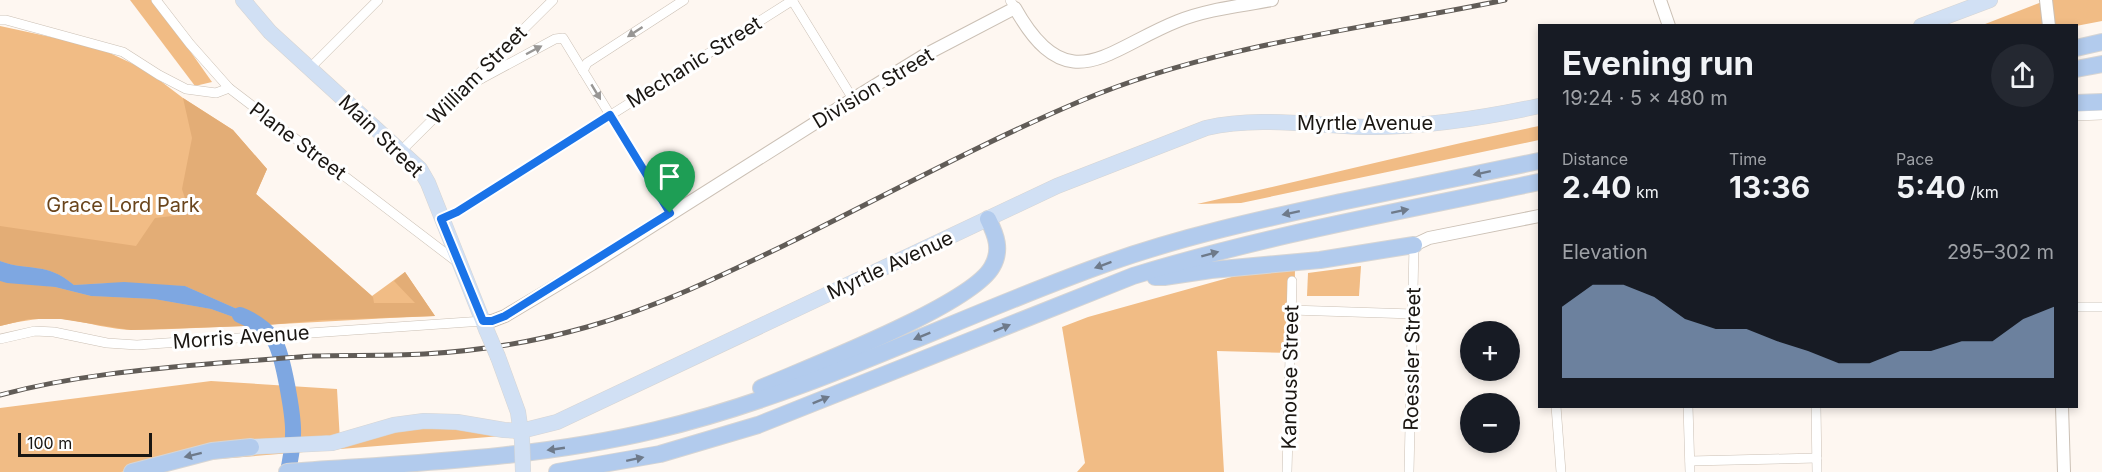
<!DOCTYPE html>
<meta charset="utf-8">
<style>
:root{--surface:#171b24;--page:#242831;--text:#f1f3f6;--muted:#9ea1a6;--accent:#90add2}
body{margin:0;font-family:Inter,sans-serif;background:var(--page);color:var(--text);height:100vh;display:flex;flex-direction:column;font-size:22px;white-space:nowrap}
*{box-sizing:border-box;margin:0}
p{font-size:20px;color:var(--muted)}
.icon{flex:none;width:33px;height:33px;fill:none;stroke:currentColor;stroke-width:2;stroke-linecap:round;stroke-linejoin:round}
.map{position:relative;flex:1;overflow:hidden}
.side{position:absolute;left:1538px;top:24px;width:540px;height:384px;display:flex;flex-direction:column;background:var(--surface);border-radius:0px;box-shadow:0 3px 9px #0003}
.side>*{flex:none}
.buttons{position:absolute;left:1460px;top:321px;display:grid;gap:12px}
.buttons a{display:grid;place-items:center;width:60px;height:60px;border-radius:50%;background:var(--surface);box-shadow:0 3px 9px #0003;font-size:30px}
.scale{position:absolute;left:18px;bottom:15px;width:134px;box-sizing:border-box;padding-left:6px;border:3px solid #1a1612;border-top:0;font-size:16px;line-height:21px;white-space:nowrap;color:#1a1612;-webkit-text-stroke:4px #fff;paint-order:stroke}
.pin{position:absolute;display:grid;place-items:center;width:51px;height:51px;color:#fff;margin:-62px -26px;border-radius:50% 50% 50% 0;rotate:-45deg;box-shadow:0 0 6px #0007}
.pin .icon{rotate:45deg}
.round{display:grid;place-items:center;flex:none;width:63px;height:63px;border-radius:32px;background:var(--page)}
.summary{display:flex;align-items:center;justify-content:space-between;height:102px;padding:0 24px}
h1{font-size:33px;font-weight:700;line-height:45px}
.stats{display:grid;grid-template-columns:repeat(3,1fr);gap:9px;height:102px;padding:6px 24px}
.stats div{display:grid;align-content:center}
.stats b{font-size:30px;font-weight:700}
.stats small{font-size:16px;font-weight:400}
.stats p{font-size:16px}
.chart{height:168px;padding:12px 24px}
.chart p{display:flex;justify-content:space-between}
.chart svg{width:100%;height:108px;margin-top:6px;fill:var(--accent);opacity:.7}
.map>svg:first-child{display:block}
.green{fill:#f1bc85}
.forest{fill:#e3ad76}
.water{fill:#7ea7e1}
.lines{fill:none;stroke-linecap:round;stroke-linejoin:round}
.river{stroke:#7ea7e1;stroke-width:16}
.minor-casing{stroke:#cbc0b5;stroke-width:10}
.tertiary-casing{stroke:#cbc0b5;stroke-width:14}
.primary-casing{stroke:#d6d5d4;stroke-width:16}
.motorway-casing{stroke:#d6d5d4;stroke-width:18}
.minor{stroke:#fff;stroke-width:9}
.tertiary{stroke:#fff;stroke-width:12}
.primary{stroke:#d1e0f4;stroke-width:15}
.motorway{stroke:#b2cbed;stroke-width:16}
.rail-casing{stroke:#615c57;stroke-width:5}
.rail{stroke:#fff;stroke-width:3;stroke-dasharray:9;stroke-linecap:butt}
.primary-bridge-casing{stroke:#d6d5d4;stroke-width:16;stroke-linecap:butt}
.primary-bridge{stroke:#d1e0f4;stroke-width:15}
.oneway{fill:#989694}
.oneway2{fill:#6e7a8a}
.route-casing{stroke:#fff;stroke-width:12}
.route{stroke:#1a73e8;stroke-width:8}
.labels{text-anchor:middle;stroke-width:6;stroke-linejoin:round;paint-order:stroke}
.street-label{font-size:20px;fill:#1a1612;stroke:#fff}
.park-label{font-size:20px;fill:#6a451c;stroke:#fff}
</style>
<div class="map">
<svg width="2102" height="472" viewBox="0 0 2102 472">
<rect width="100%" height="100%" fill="#fef7f1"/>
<g class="green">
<path d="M130,0H154L212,82L195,86Z"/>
<path d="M2047,0H2102V21L2076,26H1980Z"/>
<path d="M0,26L97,47L146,70L183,98L233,130L267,169L256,194L372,296L405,272L435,316C335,320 235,328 135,330C111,330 87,322 63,319C42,317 21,321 0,326Z"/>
<path d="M1539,126V140L1241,203L1197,204C1311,179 1425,150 1539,126Z"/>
<path d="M1361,266L1359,296H1307L1308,273Z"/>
<path d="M1295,267L1294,353L1217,351L1224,472H1077L1085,463L1062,327L1088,317L1253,271Z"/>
<path d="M211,381L337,389L340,441L428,422L501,436L181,462L121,472H0V408Z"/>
</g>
<g class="forest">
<path d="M183,98L233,130L267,169L256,194L373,297L374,303H415L394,281L405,272L435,316L322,320L267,325L244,312L185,286L105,283L74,285C46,261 29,272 0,261V226L136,246L155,218L190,214L182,189L192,138Z"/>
<path d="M0,281L55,287L91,296L154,299L211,309L236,318L247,326L131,330L61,319H29L0,326Z"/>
</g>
<path class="water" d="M0,261C29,272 46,261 74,285L124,282L185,286L244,312L267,325L247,326L236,318L211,309L154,299L91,296L55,287L7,283L0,281Z"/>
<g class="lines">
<path class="river" d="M240,315C253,320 265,328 274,340C283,354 294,417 293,435C293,448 290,460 288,472"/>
<defs>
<g id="minor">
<path d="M156,0L190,44L229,88L457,262"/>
<path d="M792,0L853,99"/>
<path d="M1010,0L1015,8"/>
<path d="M0,20H6L123,52L159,75L186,89L216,93L229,88"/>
<path d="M310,68L378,0"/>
<path d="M583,71L587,63L684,0"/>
<path d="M464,88L555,39L563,38L670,213"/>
<path d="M2076,116L2102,115"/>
<path d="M401,151L553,0"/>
<path d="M441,219L457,212L793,0"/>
<path d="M2076,307H2102"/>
<path d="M1291,310L1413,314"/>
<path d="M0,339L35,331L54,332L107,343L137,345L483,321"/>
<path d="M1556,406L1561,472"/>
<path d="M1688,406L1690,472"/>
<path d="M1816,406L1817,472"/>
<path d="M1690,461L1817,458"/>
<path d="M1287,472L1292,281"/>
<path d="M1409,472L1414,245"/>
</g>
<g id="tertiary">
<path d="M1660,0L1669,26"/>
<path d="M2046,0L2049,26"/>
<path d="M1414,245L1429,238L1539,216"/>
<path d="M483,321H492L505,316L592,264L853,99L923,56L1015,8C1068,103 1107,49 1178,21C1208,9 1241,6 1272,0"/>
<path d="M2062,406L2064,472"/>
</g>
<g id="primary">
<path d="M243,0L270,32L420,169L428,183L486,329"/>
<path d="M1921,26L1990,0"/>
<path d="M498,357L518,412L522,440"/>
<path d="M251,447L332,443L394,425L424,421L457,422L504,430L521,431L557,422L1057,186L1206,128C1261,115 1319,127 1375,127C1431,126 1484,118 1539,106"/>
</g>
<g id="motorway">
<path d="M2076,48L2102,42"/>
<path d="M2076,69L2102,64"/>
<path d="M2076,103L2102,102"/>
<path d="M1155,277H1164L1211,270L1320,260L1414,245"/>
<path d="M761,388C807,368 971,305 992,267C1002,250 996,235 988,219"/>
<path d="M132,472L212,451L251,447"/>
<path d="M287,472C411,463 535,459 656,430C813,393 957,316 1108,263C1184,236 1263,219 1341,202C1407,188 1473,175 1539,161"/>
<path d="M557,472L660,454L758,425L1133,276C1266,235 1403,211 1539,182"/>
</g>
</defs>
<use href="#minor" class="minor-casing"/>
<use href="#tertiary" class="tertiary-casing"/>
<use href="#primary" class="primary-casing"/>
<use href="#motorway" class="motorway-casing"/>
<use href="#minor" class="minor"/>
<use href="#tertiary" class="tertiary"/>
<use href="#primary" class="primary"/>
<use href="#motorway" class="motorway"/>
<defs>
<path id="rail" d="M0,395C71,376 146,369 219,363C250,361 282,358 313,356C350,355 387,356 424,354C479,351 534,342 587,327C658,307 725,274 791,242C888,194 983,142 1083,100C1216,44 1364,29 1505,0"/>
</defs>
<use href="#rail" class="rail-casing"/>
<use href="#rail" class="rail"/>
<defs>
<g id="primary-bridge">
<path d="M486,329L498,357"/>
<path d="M522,440L523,472"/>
</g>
</defs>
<use href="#primary-bridge" class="primary-bridge-casing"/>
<use href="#primary-bridge" class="primary-bridge"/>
</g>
<defs><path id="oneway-solid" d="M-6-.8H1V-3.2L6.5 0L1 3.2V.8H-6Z" transform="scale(1.5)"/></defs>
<g class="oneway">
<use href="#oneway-solid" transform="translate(635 32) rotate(147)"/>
<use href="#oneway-solid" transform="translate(534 50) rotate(-28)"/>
<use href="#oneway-solid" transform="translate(596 92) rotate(59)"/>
</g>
<g class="oneway2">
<use href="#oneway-solid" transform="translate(1482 173) rotate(168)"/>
<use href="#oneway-solid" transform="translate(1400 211) rotate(-12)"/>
<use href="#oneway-solid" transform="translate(1291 213) rotate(168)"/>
<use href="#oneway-solid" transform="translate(1210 254) rotate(-15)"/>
<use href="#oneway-solid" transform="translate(1103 265) rotate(160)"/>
<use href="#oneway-solid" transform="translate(1002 328) rotate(-22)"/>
<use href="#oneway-solid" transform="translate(922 336) rotate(158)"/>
<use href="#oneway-solid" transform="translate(821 400) rotate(-22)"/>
<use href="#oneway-solid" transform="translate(556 449) rotate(172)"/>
<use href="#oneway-solid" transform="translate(193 455) rotate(166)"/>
<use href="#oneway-solid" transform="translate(635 459) rotate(-12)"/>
</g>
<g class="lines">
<defs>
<path id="route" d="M610,115L670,213L505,316L492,321H483L441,219L457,212Z"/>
</defs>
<use href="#route" class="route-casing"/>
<use href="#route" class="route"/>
</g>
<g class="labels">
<g class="street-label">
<text transform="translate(694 62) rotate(-32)" y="7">Mechanic Street</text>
<text transform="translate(477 75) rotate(-45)" y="7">William Street</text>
<text transform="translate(873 88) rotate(-31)" y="7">Division Street</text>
<text x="1365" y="130">Myrtle Avenue</text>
<text transform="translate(381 136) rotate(44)" y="7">Main Street</text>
<text transform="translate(298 141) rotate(37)" y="7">Plane Street</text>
<text transform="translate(890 265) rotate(-25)" y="7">Myrtle Avenue</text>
<text transform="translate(241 337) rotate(-4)" y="7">Morris Avenue</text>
<text transform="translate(1412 359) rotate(-89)" y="7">Roessler Street</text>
<text transform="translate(1290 377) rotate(-89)" y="7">Kanouse Street</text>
</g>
<g class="park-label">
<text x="123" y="212">Grace Lord Park</text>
</g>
</g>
</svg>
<div class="buttons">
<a>+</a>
<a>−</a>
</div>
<div class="scale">100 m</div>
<div class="pin" style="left:670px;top:213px;background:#1e9e55"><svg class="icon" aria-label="arrive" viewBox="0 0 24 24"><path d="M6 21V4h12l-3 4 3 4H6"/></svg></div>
<section class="side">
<div class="summary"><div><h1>Evening run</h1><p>19:24 · 5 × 480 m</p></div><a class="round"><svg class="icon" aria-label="share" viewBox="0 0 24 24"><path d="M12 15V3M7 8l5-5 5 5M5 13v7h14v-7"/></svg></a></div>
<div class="stats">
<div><p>Distance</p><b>2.40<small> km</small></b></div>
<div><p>Time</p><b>13:36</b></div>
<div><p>Pace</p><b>5:40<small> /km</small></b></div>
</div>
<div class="chart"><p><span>Elevation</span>295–302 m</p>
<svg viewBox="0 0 160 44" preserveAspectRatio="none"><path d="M0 44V15L10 6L20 6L30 11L40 20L50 24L60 24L70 29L80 33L90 38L100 38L110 33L120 33L130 29L140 29L150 20L160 15V44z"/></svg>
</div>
</section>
</div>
